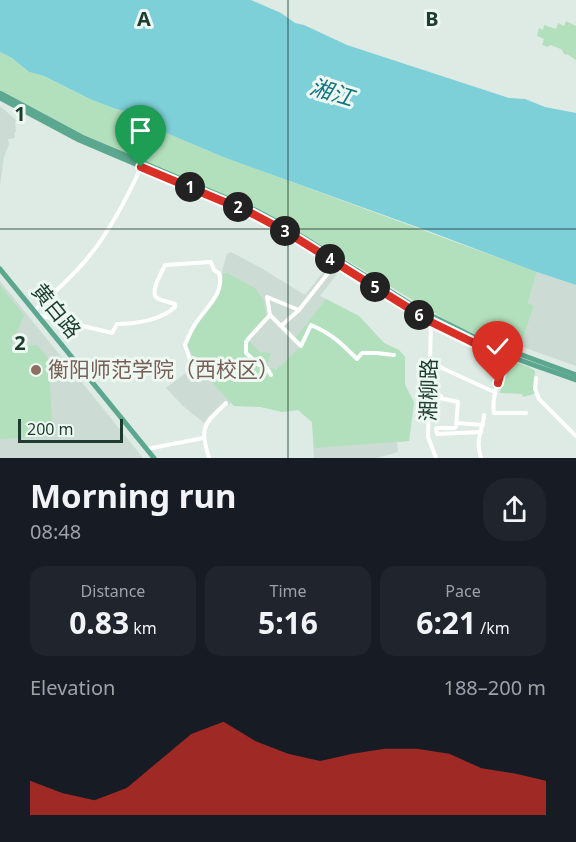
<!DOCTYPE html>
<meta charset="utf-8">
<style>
:root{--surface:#171b24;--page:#20242c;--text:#f1f3f6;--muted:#9ea1a6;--accent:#d93025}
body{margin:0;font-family:"Noto Sans","Noto Sans SC",sans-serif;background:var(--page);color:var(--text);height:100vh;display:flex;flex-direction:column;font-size:22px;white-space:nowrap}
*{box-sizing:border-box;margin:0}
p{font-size:20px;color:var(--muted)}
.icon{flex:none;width:33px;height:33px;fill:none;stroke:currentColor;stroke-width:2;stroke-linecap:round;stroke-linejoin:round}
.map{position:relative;height:458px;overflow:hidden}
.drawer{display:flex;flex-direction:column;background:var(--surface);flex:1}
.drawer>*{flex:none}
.scale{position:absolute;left:18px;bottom:15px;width:105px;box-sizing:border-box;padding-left:6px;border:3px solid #1d3d32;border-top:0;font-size:16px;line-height:21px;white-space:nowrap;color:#1d3d32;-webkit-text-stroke:4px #eef8f2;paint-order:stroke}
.pin{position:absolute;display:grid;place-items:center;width:51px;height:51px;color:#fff;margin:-62px -26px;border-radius:50% 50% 50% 0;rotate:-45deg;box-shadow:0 0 6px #0007}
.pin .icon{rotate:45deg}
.km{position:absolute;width:30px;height:30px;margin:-15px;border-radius:50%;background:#222;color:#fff;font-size:16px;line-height:30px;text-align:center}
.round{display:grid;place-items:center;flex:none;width:63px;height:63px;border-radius:24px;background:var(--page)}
.summary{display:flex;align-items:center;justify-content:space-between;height:102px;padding:0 30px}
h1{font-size:33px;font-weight:700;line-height:45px}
.metrics{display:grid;grid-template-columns:repeat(3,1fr);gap:9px;height:102px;padding:6px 30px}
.metrics div{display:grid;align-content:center;border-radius:15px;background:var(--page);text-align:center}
.metrics b{font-size:30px;font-weight:700}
.metrics small{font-size:16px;font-weight:400}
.metrics p{font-size:16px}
.chart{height:168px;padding:12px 30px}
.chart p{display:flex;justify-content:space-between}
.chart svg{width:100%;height:108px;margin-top:6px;fill:var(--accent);opacity:.7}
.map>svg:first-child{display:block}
.built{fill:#ccdbd3}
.green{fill:#b3e0bc}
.water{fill:#7ed0d8}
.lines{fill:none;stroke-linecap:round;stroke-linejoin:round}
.minor{stroke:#fff;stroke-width:4}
.major{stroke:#5ca78f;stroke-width:5}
.route-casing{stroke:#fff;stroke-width:12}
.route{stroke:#d93025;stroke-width:8}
.grid{fill:none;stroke:#1d3d32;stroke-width:1.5;stroke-opacity:0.55}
.education-dot{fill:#8d6e63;stroke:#eef8f2;stroke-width:2}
.labels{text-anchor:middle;stroke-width:6;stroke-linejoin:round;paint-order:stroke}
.street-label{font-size:21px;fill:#1d3d32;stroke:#eef8f2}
.education-label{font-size:21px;fill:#785e54;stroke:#eef8f2;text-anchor:start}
.water-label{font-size:22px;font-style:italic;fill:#11737f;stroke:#eef8f2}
.grid-label{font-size:20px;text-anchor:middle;font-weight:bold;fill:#1d3d32;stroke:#eef8f2;stroke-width:6;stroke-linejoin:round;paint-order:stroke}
</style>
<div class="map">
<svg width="576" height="458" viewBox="0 0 576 458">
<rect width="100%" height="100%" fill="#ddebe4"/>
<g class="built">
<path d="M0,106L16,120L15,123L16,132L14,133L15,138L8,139L9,144L4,157L0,186Z"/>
<path d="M231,252L261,268L305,295L327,267L337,274L320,296L359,316L384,343L399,350L405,357V385L414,402L409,441L397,442L398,452L377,458H314L312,422L298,410L282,412L261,407L234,406L231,403L229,405L225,401L208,417L204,423L183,406L166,388L195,366L186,343L214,300L219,295L223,283L222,271L227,254Z"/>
<path d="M537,272L576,285V366L520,346L534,306L528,304Z"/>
<path d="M0,281L143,458H0Z"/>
</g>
<g class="green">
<path d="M566,21L576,26V60L567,54L566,55L563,53V51L561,49L550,45L548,47L542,45L544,39L537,36L539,28L543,30L544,25L556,29L558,23L564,26Z"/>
<path d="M0,52L12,58L29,72L44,76L92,100L116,109L129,112L149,114L157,120L164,132L223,157L537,272L528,303L534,306L518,352L454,325L280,220L84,135L0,90Z"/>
<path d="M227,273L255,288L264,301L266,316L246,338L260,352L271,353L267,366L276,370L300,347L293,341L326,299L359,316L384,343L399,350L405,357V385L414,402L409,441L314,448L312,422L298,410L282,412L261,407L234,406L199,368L186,343C190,336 194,328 198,321C210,304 223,296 223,274Z"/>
<path d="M0,285L24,315L11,346L37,345L48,358L53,436L0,439Z"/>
<path d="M509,360L529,367L535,371L534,394L523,397L522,394L500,393C501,382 501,371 506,361Z"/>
</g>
<path class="water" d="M0,0H251L281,13L295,23L304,25L347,45L509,98L525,99L545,107L576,113V285L534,271L431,232L223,157L164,132L157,120L149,114L129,112L116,109L92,100L44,76L29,72L12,58L0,52Z"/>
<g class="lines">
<g class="minor">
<path d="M34,311C53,293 74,276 90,255C111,229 127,198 141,167"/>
<path d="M38,315L112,333L117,324C136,324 161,320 175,307V304C170,302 160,301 156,297C150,291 162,272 165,265L211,262L214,270L219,273C225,294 206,307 196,323C191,330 188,338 185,345L194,371"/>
<path d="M270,315L267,297L299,310"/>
<path d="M431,322L428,437L436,458"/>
<path d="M281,326L299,310L336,263"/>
<path d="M505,355C501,371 491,397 494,413H526"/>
<path d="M430,363L436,364L444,369L492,391"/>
<path d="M271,375L267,368L259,365L246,353V342L249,338L270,315L301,346L311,325C332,334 341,343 357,359L362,353H376L394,355"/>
<path d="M536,378L535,389L539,399L576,436"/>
<path d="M430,393L441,396"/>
<path d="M430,396L458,402L456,427L454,428H437L436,429L437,434L481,432"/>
<path d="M457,423L483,425"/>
<path d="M147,449L203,438"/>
<path d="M209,458C199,426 204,425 226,403"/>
<path d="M481,458C475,440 482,433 484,415"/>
</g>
<g class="major">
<path d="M0,93L82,137L255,210L287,227L422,311L476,338L576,375"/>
<path d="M0,98L79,140L253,214L285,231L420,316C470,344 523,361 576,380"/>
<path d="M0,269L154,458"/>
</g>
</g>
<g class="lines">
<defs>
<path id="route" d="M141,167L253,214L285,231L431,322L472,342L505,355L498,383"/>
</defs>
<use href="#route" class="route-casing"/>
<use href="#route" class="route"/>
</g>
<path class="grid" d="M288,0V458M0,229H576"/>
<circle class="education-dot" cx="36" cy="370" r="6"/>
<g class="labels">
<g class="street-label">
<text transform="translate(56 311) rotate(51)" y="7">黄白路</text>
<text transform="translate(429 390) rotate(-89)" y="7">湘柳路</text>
</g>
<g class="education-label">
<text x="48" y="377">衡阳师范学院（西校区）</text>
</g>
<g class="water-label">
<text transform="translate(332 92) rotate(17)" y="8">湘江</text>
</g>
</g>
<g class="grid-label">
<text x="144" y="26">A</text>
<text x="432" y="26">B</text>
<text x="20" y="121">1</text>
<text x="20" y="350">2</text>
</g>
</svg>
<div class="scale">200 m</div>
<div class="pin" style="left:141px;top:167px;background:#1e9e55"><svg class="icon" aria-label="arrive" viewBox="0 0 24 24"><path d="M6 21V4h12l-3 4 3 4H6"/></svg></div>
<div class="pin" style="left:498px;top:383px;background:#d93025"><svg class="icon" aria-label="check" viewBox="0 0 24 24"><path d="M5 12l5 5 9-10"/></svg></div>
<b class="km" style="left:190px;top:187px">1</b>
<b class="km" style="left:238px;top:207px">2</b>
<b class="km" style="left:285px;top:231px">3</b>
<b class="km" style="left:330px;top:259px">4</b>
<b class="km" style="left:375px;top:287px">5</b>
<b class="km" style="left:419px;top:315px">6</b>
</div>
<section class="drawer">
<div class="summary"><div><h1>Morning run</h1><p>08:48</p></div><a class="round"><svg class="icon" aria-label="share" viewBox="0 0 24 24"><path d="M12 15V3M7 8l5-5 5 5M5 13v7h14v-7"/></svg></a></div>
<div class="metrics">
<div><p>Distance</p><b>0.83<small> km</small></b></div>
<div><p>Time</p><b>5:16</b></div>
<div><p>Pace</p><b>6:21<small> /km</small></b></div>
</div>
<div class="chart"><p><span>Elevation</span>188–200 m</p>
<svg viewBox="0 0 160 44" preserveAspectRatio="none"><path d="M0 44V30L10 35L20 38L30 33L40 22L50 11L60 6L70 14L80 19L90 22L100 19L110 17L120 17L130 19L140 25L150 27L160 30V44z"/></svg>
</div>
</section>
